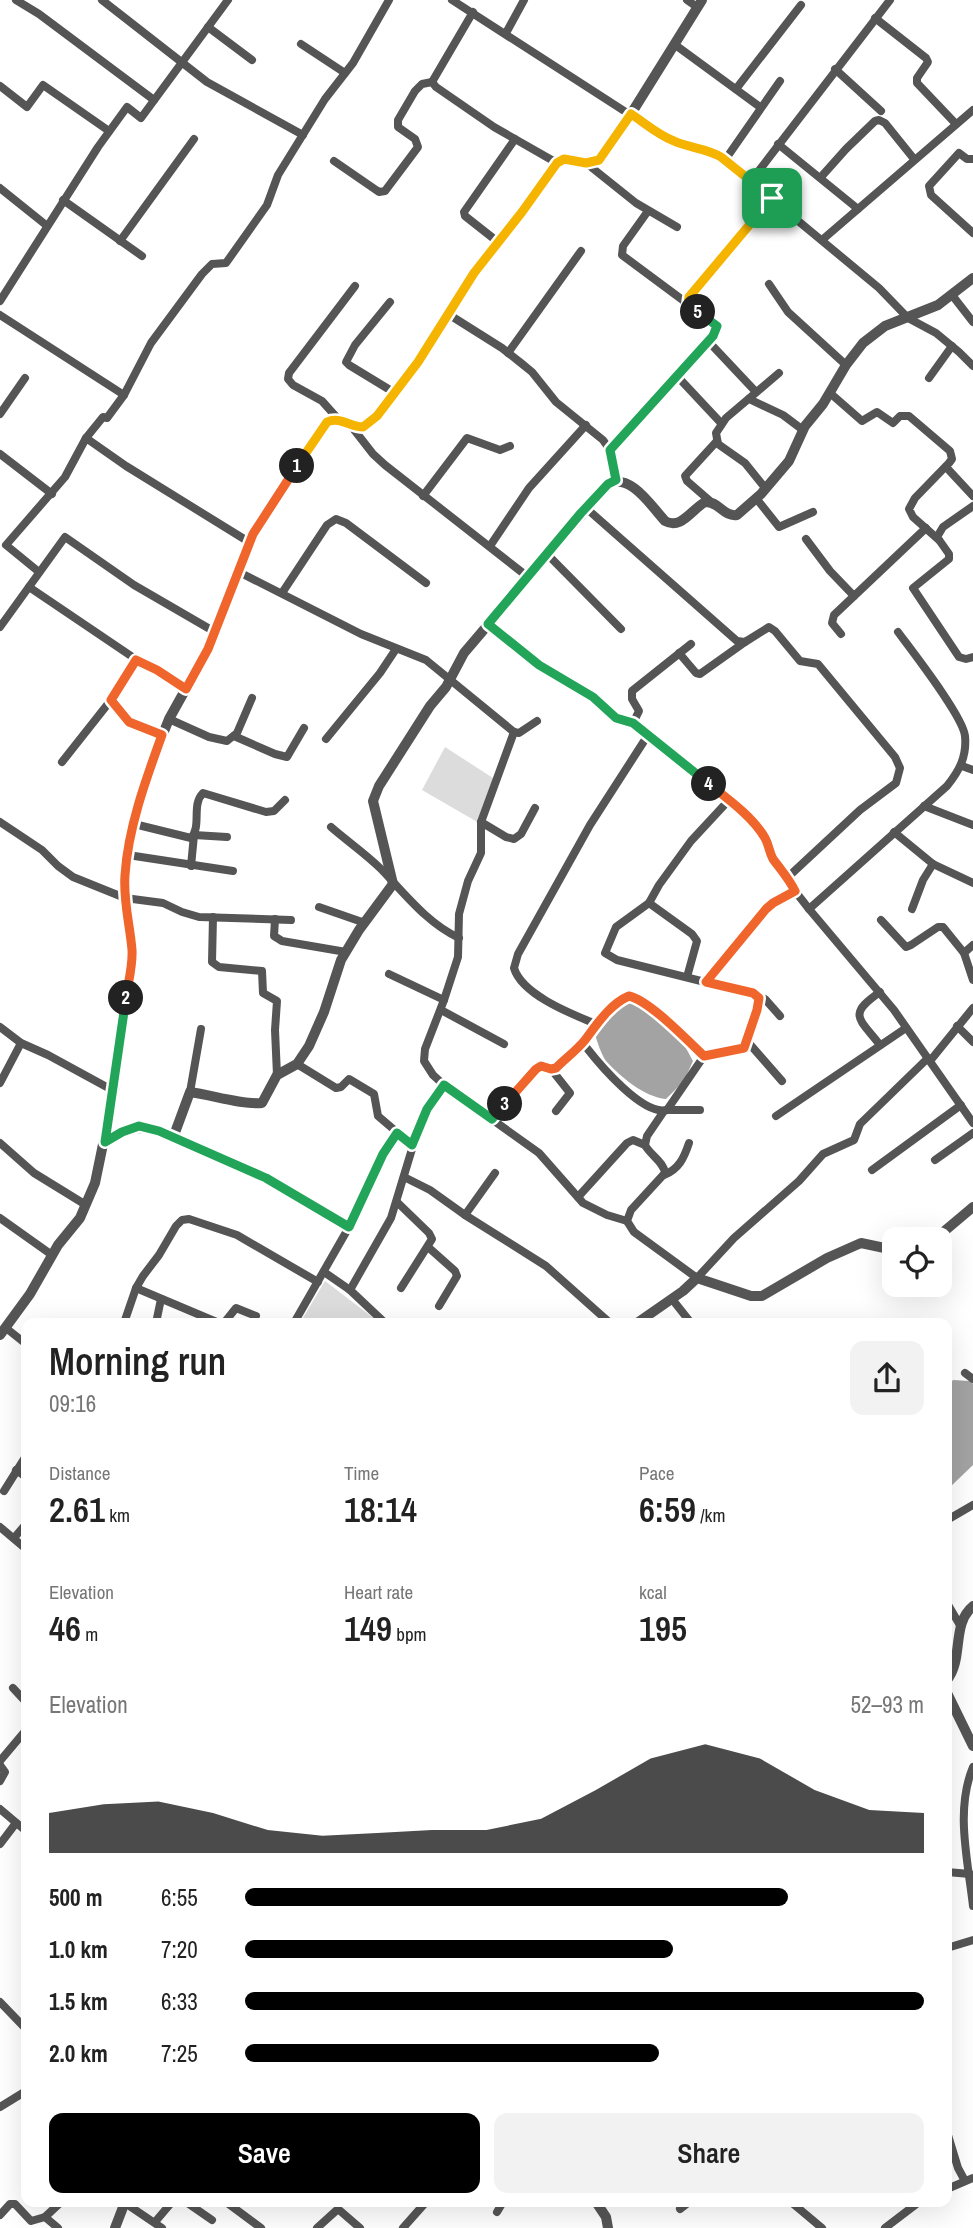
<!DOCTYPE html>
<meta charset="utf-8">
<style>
:root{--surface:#fff;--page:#f2f2f2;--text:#222;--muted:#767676;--accent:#000}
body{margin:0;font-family:"Archivo Narrow",sans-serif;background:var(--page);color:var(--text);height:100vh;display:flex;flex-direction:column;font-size:26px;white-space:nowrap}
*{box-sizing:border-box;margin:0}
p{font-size:23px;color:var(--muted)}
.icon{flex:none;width:38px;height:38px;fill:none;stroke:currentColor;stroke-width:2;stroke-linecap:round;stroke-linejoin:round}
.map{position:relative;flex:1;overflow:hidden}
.details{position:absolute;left:21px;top:1318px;width:931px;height:889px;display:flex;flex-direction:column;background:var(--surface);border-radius:14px;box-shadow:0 7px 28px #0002}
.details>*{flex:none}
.controls{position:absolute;left:882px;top:1227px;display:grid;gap:14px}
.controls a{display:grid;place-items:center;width:70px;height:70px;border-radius:14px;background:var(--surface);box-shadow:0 7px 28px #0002;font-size:35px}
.pin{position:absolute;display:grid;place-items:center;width:60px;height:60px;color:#fff;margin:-30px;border-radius:14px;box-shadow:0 4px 10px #0006}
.km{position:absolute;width:35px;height:35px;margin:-18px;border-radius:50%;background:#222;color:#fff;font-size:19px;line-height:35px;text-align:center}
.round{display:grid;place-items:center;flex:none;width:74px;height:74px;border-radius:14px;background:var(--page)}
.headline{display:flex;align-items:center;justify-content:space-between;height:119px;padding:0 28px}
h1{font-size:38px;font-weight:600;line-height:52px}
.figures{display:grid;grid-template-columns:repeat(3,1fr);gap:10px;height:119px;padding:7px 28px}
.figures div{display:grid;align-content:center}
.figures b{font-size:35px;font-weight:600}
.figures small{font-size:19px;font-weight:400}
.figures p{font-size:19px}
.chart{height:196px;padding:14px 28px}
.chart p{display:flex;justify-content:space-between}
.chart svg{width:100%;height:126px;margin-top:7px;fill:var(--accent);opacity:.7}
.cta{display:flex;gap:14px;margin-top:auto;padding:14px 28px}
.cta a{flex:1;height:80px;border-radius:14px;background:var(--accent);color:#fff;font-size:28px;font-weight:600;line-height:80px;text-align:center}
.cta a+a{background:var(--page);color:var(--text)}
ul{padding:0 28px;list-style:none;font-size:23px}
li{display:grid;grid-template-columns:112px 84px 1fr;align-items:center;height:52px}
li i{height:18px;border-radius:9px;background:var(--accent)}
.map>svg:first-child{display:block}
.green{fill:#dcdcdc}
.water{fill:#a3a3a3}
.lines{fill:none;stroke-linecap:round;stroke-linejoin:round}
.minor{stroke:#555;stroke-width:8}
.tertiary{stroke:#555;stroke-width:10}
.split-1-casing{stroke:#fff;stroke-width:14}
.split-2-casing{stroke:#fff;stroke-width:14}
.split-3-casing{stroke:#fff;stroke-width:14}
.split-4-casing{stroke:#fff;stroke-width:14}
.split-5-casing{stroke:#fff;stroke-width:14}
.split-6-casing{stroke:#fff;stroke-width:14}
.split-1{stroke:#f5b400;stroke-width:9}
.split-2{stroke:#f0652b;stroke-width:9}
.split-3{stroke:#22a559;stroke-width:9}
.split-4{stroke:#f0652b;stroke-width:9}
.split-5{stroke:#22a559;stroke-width:9}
.split-6{stroke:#f5b400;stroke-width:9}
</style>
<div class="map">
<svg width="973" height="2228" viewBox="0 0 973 2228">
<rect width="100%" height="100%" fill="#fff"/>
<g class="green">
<path d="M445,747L496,780L479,823L422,790Z"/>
<path d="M325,1281L380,1323H300Z"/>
</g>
<g class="water">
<path d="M633,1001L641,1003L681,1039L693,1061L684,1081L666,1099C644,1097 621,1077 606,1061C601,1054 598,1043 595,1035C605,1017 613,1008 633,1001Z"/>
<path d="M953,1380L970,1381L973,1384V1465L947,1490V1386Z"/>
</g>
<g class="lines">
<g class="minor">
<path d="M16,0L39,14L154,100"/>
<path d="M102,0L207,82L303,135"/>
<path d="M452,0L663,136C682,145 703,147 721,157L879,288L908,318L936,333L959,352L973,366"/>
<path d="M687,0L697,7"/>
<path d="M473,12L432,82L436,87L494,127L557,163"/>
<path d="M875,18L926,58L928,62L917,78V83L956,124"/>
<path d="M208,27L252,60"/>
<path d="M506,33L524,0"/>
<path d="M301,44L345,73"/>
<path d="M674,44L760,107"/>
<path d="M835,69L881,111"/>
<path d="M0,86L27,107L43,85L109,131"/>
<path d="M736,89L801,5"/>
<path d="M778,144L858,209"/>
<path d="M973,159H967L959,153L929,186L931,195L973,233"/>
<path d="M725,160L780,81"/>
<path d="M334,161L379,192L385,191L418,147L415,139L398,127V120L415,91L422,84L432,82"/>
<path d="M586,163L636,203L677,227"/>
<path d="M821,177L846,149L875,121L879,120L885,123L914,159"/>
<path d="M751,181L890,0"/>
<path d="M0,188L46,225"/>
<path d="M63,200L142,256"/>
<path d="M648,211L623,246L622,255L688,304"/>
<path d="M822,240L973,110"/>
<path d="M120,241L194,139"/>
<path d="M498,242L465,216L464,212L515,139"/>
<path d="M769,284L788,312L846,365"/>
<path d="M952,295L973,322"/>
<path d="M0,301L98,147L127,107L141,118L228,0"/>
<path d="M390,302L355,345L346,362L349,365L395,393"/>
<path d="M448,314L502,348L521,363L532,372L556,402L603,440L610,450L616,480"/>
<path d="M0,315L124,395"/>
<path d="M708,341L756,392"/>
<path d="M508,353L581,251"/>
<path d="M677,376L721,423"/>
<path d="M929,378L952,346"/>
<path d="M830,393L862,421L877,412L893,423L900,416H909L950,451L952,459L949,463L915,498L909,509L913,517L939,540"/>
<path d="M749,399L783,415L803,430"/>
<path d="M0,414L25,378"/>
<path d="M339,420L322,401L293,385L288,379L289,373L355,286"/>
<path d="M348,422L373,454L385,465L528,577"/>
<path d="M86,438L103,417L107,418L124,395L151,343L202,274L212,264L226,263L267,205L278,175L325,99L353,63L389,0"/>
<path d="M610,450L713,336L717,326L692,308L687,301L772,198"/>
<path d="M0,454L52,494"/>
<path d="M946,467L973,496"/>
<path d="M766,489L745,463L718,444L716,433L726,418L779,373"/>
<path d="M423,496L467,438L500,450L510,446"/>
<path d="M756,498L779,527L813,512"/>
<path d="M710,501L687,481L685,476L717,441"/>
<path d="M973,506L943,527L937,537L949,554V559L913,588L959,657L966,659L973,657"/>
<path d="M586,508L737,641L745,642L769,627L775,631L800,661L818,664L895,757L900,768L896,783L860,810L788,877L795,891L809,909L894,1010L973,1123"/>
<path d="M806,539L830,571L854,596"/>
<path d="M490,546L529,488L586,425"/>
<path d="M547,554L621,629"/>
<path d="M237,571L361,634L426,660L514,732L519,733L537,721"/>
<path d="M39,572L6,545L65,477L86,438L126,466L249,542"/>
<path d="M29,587L137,660L157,670L186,689"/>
<path d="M282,593L327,525L336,519L346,523L426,583"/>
<path d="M488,624L539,665L593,697L616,718L633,723L729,800L761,832L768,844L772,857L788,877"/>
<path d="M0,627L65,537L134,585L215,632"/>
<path d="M841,634L832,623L834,615L926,528"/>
<path d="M679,653L696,673L700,674L745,642"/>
<path d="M111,700L129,722L162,735"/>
<path d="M169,719L209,737L227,741L237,733L252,698"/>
<path d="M633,723L639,711L632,699V691L691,644"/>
<path d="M514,732L481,822V853L468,881L459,914L458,957L444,1000L425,1049L424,1061L433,1075L444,1085L539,1153L583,1203L607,1215L627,1221"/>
<path d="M234,736L275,754L287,757L304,728"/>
<path d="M326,739L380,673L396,649"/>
<path d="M62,762L111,700L137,660"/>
<path d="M962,766L973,770"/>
<path d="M924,806L973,825"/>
<path d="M0,822L42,850L58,866L73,877L125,898L163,903L182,912L199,917L291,920"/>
<path d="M481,822L506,837L514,839L521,834L535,808"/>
<path d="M134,824L191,838C202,826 191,805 203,793L266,812L274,811L285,800"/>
<path d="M331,827C347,841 366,854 381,869C405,894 427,923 459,938"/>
<path d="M894,832L933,864L973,883"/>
<path d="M128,855L233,871"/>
<path d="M191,866L194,835L227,837"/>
<path d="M649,903L692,934L697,941L687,977"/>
<path d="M319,907L365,923"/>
<path d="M809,909L947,786C959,771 967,757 965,736C963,716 912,651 898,632"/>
<path d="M912,909L923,880L933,864"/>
<path d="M213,917L212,962L219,967L262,971L263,993L277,1001L275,1030L277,1075"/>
<path d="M275,919L274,936L282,941L346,952"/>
<path d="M881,920L906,947L911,945L938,927H943L964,953L973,980"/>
<path d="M964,953L973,945"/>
<path d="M389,974L444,1000"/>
<path d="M706,982L766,909L773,903L795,891"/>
<path d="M880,992C847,1015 859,1018 880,1045"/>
<path d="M757,995L765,999L780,1016"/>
<path d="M441,1010L504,1044"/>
<path d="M596,1024L585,1040L586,1047C600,1065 643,1116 667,1110L704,1056L679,1032L635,997L629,996L624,998L596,1024C572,1014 522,995 514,968L518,954L590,825L648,735"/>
<path d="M957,1026L973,1042"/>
<path d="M0,1027L21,1043L48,1055L114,1091"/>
<path d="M747,1041L782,1081"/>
<path d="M704,1056L744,1048C750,1035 763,1009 757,995L617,960L605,953L616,927L649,903L659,885L691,841L729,800"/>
<path d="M930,1061L973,1008"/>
<path d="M297,1064L336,1088L341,1087L349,1079L374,1094L378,1116L412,1145"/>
<path d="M551,1069L570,1093L556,1111"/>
<path d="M0,1083L21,1043"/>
<path d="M190,1092L201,1029"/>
<path d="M667,1110H700"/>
<path d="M664,1111L647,1136L645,1145C650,1155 664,1162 665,1173L631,1210L627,1221L634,1232L697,1278L734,1238L799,1181L823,1154L854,1140L860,1124L928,1058"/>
<path d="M776,1116L906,1028"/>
<path d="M492,1120L536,1069L541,1066L551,1069L556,1068L585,1040"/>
<path d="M173,1138L266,1178L349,1227"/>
<path d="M0,1143L34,1173L86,1205"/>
<path d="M935,1160L973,1133"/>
<path d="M872,1170L961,1105"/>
<path d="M664,1175C679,1169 684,1158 689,1143"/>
<path d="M404,1177L430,1190L465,1215L546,1266L610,1323"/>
<path d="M578,1197L627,1143L633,1140L645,1145"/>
<path d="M397,1202L429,1233L432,1239L401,1288"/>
<path d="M465,1215L495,1173"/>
<path d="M0,1218L52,1255"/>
<path d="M428,1247L455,1271L457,1276L439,1306"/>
<path d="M324,1272L350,1290"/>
<path d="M136,1288L219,1323"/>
<path d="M672,1299L691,1323"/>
<path d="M124,1323L136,1288L143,1276L159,1255L176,1226L182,1220L189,1219L237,1235L318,1282"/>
<path d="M156,1323L161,1299"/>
<path d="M224,1323L236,1308L256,1316"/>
<path d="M294,1323L349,1227L383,1155L397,1133"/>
<path d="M385,1323L350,1290L391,1218L419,1126L444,1085"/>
<path d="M6,1328L26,1344"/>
<path d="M965,1373L973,1379"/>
<path d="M16,1470L26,1477"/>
<path d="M4,1491L26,1456"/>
<path d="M947,1520L973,1505"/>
<path d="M0,1527L26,1549"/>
<path d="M14,1538L26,1524"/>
<path d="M947,1603L961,1627"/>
<path d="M13,1688L26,1702"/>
<path d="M0,1761L26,1730"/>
<path d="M0,1765L5,1772L0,1781"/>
<path d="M973,1767C955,1810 968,1861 973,1906"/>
<path d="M0,1809L26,1831"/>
<path d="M0,1844L16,1823"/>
<path d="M947,1872L970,1874"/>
<path d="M947,1948L973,1940"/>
<path d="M0,2002L26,2029"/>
<path d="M0,2107L26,2091"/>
<path d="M947,2132L958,2168L965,2181"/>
<path d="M947,2189L973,2178"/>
<path d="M186,2202L212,2220"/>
<path d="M226,2202L261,2228"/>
<path d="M791,2202L822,2228"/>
<path d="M125,2203L162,2228"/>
<path d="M680,2209L689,2202"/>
<path d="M497,2212L503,2202"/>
<path d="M0,2215L10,2204H15L31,2221L45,2217L58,2228"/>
<path d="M45,2217L61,2202"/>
<path d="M155,2222L172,2202"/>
<path d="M317,2228L338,2209L360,2228"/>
<path d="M403,2228L426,2202"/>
<path d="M885,2228L919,2202"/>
</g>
<g class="tertiary">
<path d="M105,1142C133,1125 143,1124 173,1138L190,1092C212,1095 242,1105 262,1103L277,1075L297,1064L309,1046L324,1012L341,960L359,930L393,884L373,801L379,786L430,706L446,687L464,653L608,484C631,473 651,506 665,521C681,530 691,510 705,502C719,501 723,517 737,515L761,494L789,461L805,426L823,404L846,365L863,343L885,326L938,305L973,278"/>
<path d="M935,1239L973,1207"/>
<path d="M637,1323L683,1291L697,1278L751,1296H762L827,1258L861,1243L894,1250"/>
<path d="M0,1335L30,1294L58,1245L80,1218L95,1183L114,1091L132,952L127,922L125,875L134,824L149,769L169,719L208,649L253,534L326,422C340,416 350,427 363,427L377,416L405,381L474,273L522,212L557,163L564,159L586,163L599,160L631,114L702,0"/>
<path d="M947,1680C964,1659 951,1624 973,1606"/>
<path d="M947,1693L973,1746"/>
<path d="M596,2202L606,2217L608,2228"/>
<path d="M115,2228L125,2202"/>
</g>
</g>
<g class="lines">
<defs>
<path id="split-1" d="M297,466L327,422C340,416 350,427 363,427L377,416L418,362L474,273L522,212L557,163L564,159L586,163L599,160L631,114C645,123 658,135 674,141C689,148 706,148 721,157L772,198"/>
<path id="split-2" d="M126,998C128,983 133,965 132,950C130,925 123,901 125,875C128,828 146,779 162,735L129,722L111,700L136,660L157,670L186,689L208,649L253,534L297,466"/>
<path id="split-3" d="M126,998L105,1142L122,1132L139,1126L159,1131L266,1178L349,1227L383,1154L397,1133L412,1145L427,1109L444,1085L492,1119L505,1104"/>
<path id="split-4" d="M505,1104L536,1069L541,1066L551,1069L556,1068C565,1059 577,1050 585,1040C597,1024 610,1004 629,996C650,1001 687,1040 704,1056L744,1048L757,1010L759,998L753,993L706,982L766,909L773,903L795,891C789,879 781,870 773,859C769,852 769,845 765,838C753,817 728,799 709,784"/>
<path id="split-5" d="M698,312L717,326L713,336L610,450L616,480L608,484L581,513L488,624L539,665L593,697L616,718L633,723L709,784"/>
<path id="split-6" d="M698,312L688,304L689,297L772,198"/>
</defs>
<use href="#split-1" class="split-1-casing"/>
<use href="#split-2" class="split-2-casing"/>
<use href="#split-3" class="split-3-casing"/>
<use href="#split-4" class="split-4-casing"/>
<use href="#split-5" class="split-5-casing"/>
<use href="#split-6" class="split-6-casing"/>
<use href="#split-1" class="split-1"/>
<use href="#split-2" class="split-2"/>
<use href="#split-3" class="split-3"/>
<use href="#split-4" class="split-4"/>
<use href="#split-5" class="split-5"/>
<use href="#split-6" class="split-6"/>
</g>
</svg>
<div class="controls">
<a><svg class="icon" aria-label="locate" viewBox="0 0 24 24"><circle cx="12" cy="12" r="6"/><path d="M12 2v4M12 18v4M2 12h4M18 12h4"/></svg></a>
</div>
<div class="pin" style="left:772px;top:198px;background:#1e9e55"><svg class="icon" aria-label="arrive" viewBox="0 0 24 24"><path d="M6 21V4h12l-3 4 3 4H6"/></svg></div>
<b class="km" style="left:297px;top:466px">1</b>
<b class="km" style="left:126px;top:998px">2</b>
<b class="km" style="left:505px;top:1104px">3</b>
<b class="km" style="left:709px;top:784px">4</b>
<b class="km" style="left:698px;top:312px">5</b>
<section class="details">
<div class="headline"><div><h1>Morning run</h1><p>09:16</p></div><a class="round"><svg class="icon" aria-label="share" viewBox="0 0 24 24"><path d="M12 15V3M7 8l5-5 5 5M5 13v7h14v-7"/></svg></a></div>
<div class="figures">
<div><p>Distance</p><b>2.61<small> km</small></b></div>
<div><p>Time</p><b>18:14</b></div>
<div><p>Pace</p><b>6:59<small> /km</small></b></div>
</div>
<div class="figures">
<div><p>Elevation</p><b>46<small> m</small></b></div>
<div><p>Heart rate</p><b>149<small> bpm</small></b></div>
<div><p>kcal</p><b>195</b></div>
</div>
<div class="chart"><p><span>Elevation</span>52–93 m</p>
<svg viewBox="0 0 160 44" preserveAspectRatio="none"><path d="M0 44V30L10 27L20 26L30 30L40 36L50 38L60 37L70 36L80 36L90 32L100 22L110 11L120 6L130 11L140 22L150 29L160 30V44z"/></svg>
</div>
<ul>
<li><b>500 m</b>6:55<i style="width:80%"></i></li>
<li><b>1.0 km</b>7:20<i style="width:63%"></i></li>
<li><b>1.5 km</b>6:33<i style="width:100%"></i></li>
<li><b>2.0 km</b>7:25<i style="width:61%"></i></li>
</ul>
<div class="cta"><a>Save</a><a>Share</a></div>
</section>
</div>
